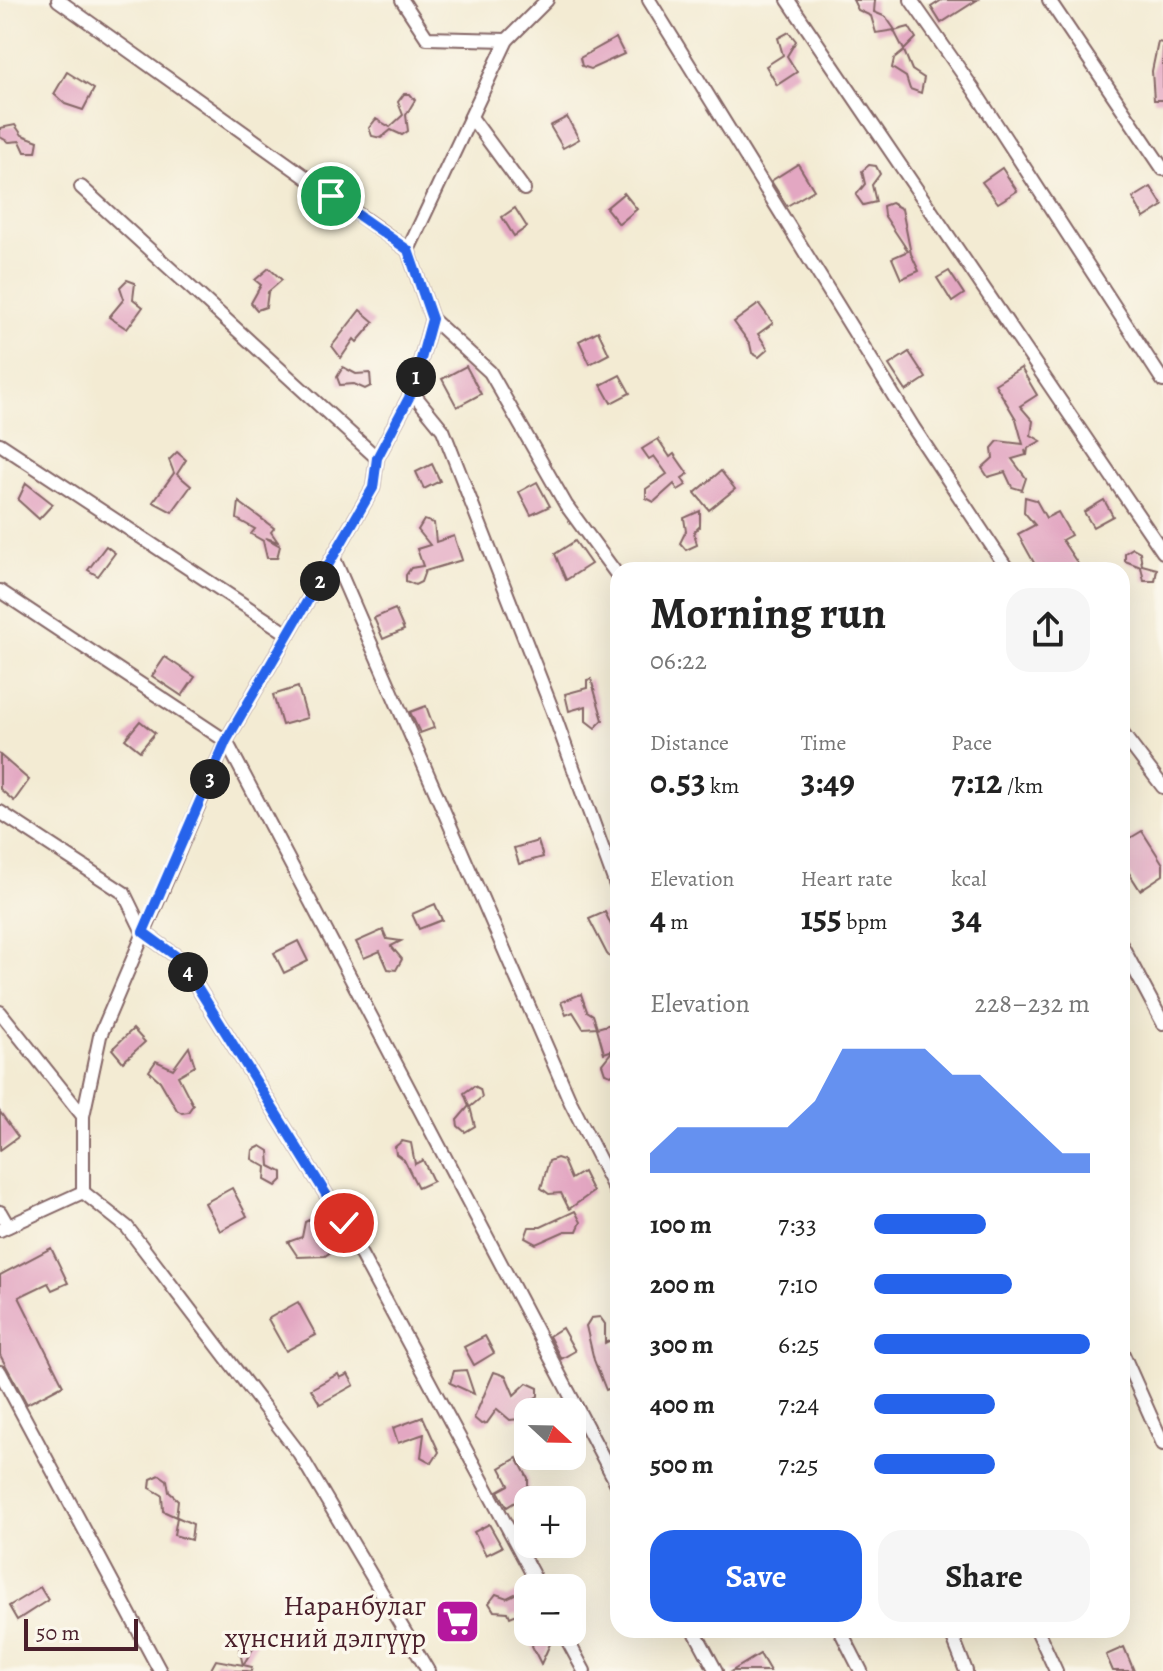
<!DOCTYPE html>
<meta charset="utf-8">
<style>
:root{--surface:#fff;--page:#f6f6f6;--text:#222;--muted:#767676;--accent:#2563eb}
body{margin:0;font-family:Alegreya,serif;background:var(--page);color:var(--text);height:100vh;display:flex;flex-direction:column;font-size:30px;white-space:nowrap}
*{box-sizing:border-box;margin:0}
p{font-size:26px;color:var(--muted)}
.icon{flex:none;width:44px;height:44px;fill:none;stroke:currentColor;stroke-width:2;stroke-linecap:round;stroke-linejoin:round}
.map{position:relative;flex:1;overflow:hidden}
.details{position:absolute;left:610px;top:562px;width:520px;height:1076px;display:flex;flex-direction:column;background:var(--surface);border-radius:24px;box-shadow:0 8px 32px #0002}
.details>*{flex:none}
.needle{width:52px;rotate:112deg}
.controls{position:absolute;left:514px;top:1398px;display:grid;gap:16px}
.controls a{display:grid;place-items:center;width:72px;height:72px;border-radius:16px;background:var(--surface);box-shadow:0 8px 32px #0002;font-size:40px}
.scale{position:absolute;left:24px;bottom:20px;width:114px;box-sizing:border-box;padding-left:8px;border:4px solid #4a1f2b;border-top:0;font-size:22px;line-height:28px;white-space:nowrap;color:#4a1f2b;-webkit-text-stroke:6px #fbf7ec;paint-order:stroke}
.pin{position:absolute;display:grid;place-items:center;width:68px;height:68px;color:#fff;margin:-34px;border:4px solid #fff;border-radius:50%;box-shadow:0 2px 8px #0007}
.km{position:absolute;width:40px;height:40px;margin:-20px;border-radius:50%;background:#222;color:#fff;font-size:22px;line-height:40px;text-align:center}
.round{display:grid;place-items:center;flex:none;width:84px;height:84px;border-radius:24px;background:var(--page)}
.summary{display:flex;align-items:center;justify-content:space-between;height:136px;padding:0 40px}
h1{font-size:44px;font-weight:700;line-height:60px}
.metrics{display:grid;grid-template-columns:repeat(3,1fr);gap:12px;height:136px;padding:8px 40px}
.metrics div{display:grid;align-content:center}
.metrics b{font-size:34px;font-weight:700}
.metrics small{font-size:22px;font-weight:400}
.metrics p{font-size:22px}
.chart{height:224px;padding:16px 40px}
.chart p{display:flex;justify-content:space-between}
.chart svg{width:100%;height:144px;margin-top:8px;fill:var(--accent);opacity:.7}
.button{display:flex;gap:16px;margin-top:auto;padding:16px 40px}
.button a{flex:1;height:92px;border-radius:24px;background:var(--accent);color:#fff;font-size:32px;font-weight:700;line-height:92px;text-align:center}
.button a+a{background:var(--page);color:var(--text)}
ul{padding:0 40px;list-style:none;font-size:26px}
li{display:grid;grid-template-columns:128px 96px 1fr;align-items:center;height:60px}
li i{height:20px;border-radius:10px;background:var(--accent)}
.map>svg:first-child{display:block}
.building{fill:#e3a7c2}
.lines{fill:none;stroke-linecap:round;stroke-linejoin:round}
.minor-casing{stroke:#856666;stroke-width:16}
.minor{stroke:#fff;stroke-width:12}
.route-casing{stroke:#fff;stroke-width:16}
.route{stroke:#2563eb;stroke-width:10}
.labels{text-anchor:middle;stroke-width:7;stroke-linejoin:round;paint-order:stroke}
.poi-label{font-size:28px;fill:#4a1f2b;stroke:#fbf7ec;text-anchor:end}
</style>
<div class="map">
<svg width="1163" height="1671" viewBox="0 0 1163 1671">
<rect width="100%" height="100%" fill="#fbf7ec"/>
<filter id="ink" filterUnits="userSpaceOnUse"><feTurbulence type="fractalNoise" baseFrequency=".0125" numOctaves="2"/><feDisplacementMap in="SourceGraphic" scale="16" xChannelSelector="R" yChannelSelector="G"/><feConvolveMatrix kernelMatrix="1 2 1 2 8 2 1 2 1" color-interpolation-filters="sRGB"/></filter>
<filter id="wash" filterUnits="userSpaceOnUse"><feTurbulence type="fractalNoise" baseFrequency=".006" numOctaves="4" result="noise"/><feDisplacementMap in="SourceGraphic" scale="32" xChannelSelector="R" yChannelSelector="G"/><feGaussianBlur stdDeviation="1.8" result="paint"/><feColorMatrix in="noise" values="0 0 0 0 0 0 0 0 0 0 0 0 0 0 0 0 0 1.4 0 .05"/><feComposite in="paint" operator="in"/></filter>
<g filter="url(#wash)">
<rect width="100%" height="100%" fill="#f3ebd3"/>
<g id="blocks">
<g class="building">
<path d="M853,0H875L874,12L886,17L895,30L876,33L871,16L858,10Z"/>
<path d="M942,0H977L941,23L931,7Z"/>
<path d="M909,27L916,38L904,50L894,31Z"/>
<path d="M789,32L796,41L787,56L797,72L777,85L766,66L783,55L778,38Z"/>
<path d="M616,38L624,54L591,69L582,66L580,58Z"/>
<path d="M1158,42L1163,43V100H1154L1152,71Z"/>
<path d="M904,51L912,70L924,78L921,93L910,89L906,77L892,68L894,59Z"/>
<path d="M67,72L94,89L83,110L65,104L54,94Z"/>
<path d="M404,94H410L415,100L406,115L408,131L402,135L391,130L381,138L372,136L369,128L376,119L390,127L403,115L398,102Z"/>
<path d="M567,117L579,139L563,148L550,126Z"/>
<path d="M15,125L22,135L38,141L36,152H25L20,141L9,142L0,137V128Z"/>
<path d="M798,164L814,190L787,206L771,181Z"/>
<path d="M869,165L876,166L880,174L872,185L876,202L863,205L856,195L865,184L862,171Z"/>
<path d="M1002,168L1017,191L998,203L982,182Z"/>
<path d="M1151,187L1163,206L1144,218L1133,198Z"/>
<path d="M624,193L637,209L619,224L606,208Z"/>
<path d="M891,203L902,209L911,254L919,271L901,279L892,258L908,251L884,215L883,206Z"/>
<path d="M515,208L527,227L514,236L502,217Z"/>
<path d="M269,268L282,280L268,292L266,307L257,310L251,303L261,285L255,280Z"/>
<path d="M949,271L964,294L952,302L937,278Z"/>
<path d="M127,280L135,283L133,299L143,307L127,329L109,317L124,299L120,287Z"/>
<path d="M759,304L773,323L758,334L768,349L759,357L752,353L750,344L734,322Z"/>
<path d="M360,310L374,322L357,342L354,339L341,358L332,346Z"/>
<path d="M598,331L609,354L590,364L579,341Z"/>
<path d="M909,352L926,378L906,391L889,365Z"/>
<path d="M466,366L481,394L457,407L442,379Z"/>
<path d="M343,367L356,374L370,373L371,386L365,389L354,384L340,385L337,377Z"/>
<path d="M1021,368L1037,395L1020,406L1033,421L1031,435L1041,441L1028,448L1027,456L1025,450L1026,455L1012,459L1026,478L1022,490L1012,487L1005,472L988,477L982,468L993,458L992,448L998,441L1023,444L1016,419L995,384Z"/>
<path d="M620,375L630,393L611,403L601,385Z"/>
<path d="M658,439L670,457L674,454L688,474L682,478L686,485L678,490L674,484L654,502L646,498V489L667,474L654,456L649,459L642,449Z"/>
<path d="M177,452L186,460L177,474L191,486L172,512L153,502L174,473L169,460Z"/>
<path d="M432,464L440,481L424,489L416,472Z"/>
<path d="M721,471L735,489L709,510L695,493Z"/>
<path d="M537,482L550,506L531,515L519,492Z"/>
<path d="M26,483L53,504L39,519L18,500Z"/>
<path d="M1025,497L1036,500L1046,518L1058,512L1071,535L1062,540L1082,570H1038L1018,534L1035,525L1024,512Z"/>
<path d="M1104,500L1113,516L1093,527L1084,512Z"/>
<path d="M239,502L274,528L271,532L278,542L266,538L280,546L277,558H267L263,541L251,534L255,529L237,519Z"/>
<path d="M700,511V526L694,532L697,545L686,550L680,543L686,531L684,518Z"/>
<path d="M424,520L434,523L436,542L454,536L462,560L425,571L421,582L415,585L406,581V575L411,568L423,566L417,549L430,545L418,530Z"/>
<path d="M575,541L591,564L566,580L555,554Z"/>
<path d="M106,546L115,553L98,576L88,570Z"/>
<path d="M1133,548L1140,552L1142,565L1157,569L1155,581H1144L1141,567L1125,561V553Z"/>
<path d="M395,609L404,630L383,639L374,618Z"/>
<path d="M165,657L195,677L182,696L152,676Z"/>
<path d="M591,679L603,720L595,728L586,721V706L569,711L565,694L587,688V680Z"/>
<path d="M298,687L307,718L282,725L273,695Z"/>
<path d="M426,706L434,728L420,733L410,712Z"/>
<path d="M140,721L155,733L140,751L125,739Z"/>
<path d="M0,755L29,780L14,801L0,789Z"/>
<path d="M1142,831L1163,864V875L1140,890L1122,862V843Z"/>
<path d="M538,841L543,857L519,864L514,848Z"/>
<path d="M435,904L442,920L419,929L412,914Z"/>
<path d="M605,912L618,940V966L607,954L589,919Z"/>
<path d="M383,930L387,939L401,941L391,946L402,959L396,970L388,969L380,951L364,958L356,942Z"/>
<path d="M298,941L308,961L284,973L274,953Z"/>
<path d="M581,994L587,1011L593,1015L597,1027L583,1028L573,1012L566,1015L561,1002Z"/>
<path d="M618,1022V1049L613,1050L618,1070L611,1075L605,1073L602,1064L613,1050L604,1053L597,1028Z"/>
<path d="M133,1029L145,1042L123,1062L112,1049Z"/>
<path d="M189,1047L195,1066L178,1076L193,1105L188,1112L182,1113L177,1110L160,1081L149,1071L156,1061L173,1069Z"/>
<path d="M474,1086L480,1089L482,1097L470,1107L475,1126L465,1132L458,1126L457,1120L469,1106L464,1093Z"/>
<path d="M0,1112L18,1137L0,1150Z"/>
<path d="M402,1141L411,1143L415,1164L423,1160L433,1181L418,1188L404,1160L396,1154L395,1147Z"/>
<path d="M261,1146L269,1151L270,1166L282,1172V1180L276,1186L265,1180L266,1167L252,1159L253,1150Z"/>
<path d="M557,1158L563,1160L571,1179L583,1172L593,1192L569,1209L561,1193L549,1194L541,1188L549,1161Z"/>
<path d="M232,1188L247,1216L220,1231L205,1203Z"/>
<path d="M575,1211L581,1222L577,1231H565L536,1244L525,1238L529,1227H541Z"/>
<path d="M313,1218L321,1223L322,1234L331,1242L332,1251L325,1256L298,1257L288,1242L302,1237L305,1222Z"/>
<path d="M51,1248L68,1283L52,1290L48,1283L19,1297L63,1385L27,1404L0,1355V1275Z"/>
<path d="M298,1302L316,1335L286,1351L268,1319Z"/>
<path d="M600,1317L605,1324V1343L613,1339L618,1352V1385L606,1390L594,1360L586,1326L591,1318Z"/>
<path d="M562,1328L575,1351L561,1359L549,1336Z"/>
<path d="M485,1336L494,1353L474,1365L464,1347Z"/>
<path d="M466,1370L474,1394L450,1383L454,1371Z"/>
<path d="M494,1372L506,1376L514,1395L527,1383L538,1388V1396L523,1405L519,1419L510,1420L497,1409L487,1423L481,1424L474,1418Z"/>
<path d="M338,1374L340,1378L348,1374L354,1385L320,1404L311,1389Z"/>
<path d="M423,1417L439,1452L432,1463L421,1457L424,1434L398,1443L393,1428Z"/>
<path d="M517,1458L528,1478V1529L515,1502L507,1507L498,1491L509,1485L500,1468Z"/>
<path d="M160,1475L167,1480L169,1492L178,1500L176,1517L163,1511L162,1495L150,1488L151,1479Z"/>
<path d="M177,1517L193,1524L191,1540L174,1535Z"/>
<path d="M489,1524L502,1547L486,1555L474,1532Z"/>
<path d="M40,1587L48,1600L17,1620L9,1606Z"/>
<path d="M525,1589L528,1596V1636L517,1614L510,1617L508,1612L494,1611L489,1603L496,1594L507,1598Z"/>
<path d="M458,1607L468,1628L455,1634L445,1613Z"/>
<path d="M245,1635L252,1636L257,1642L243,1665L252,1667L251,1671H210L216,1660L243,1665L238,1644Z"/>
<path d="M535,1637H545L550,1644L541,1664L532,1646Z"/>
<path d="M1124,1647L1134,1671H1113L1106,1655Z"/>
<path d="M760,1654L770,1671H732Z"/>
</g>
</g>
</g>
<g filter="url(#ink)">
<use href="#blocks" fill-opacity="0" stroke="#856666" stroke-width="2"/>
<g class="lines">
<defs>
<g id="minor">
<path d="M58,0L408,250"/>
<path d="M402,0L427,38L507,40"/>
<path d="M649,0L913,427L1008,570"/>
<path d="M788,0L1163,552"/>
<path d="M911,0L974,90L1163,381"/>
<path d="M1049,0L1163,169"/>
<path d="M471,117L524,189"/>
<path d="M81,187L377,458"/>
<path d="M432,319L490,372L566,505L618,576"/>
<path d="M412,392L443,430L552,709L618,891"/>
<path d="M0,444L288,634"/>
<path d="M334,559L571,1103L618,1196"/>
<path d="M0,591L226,741L618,1486"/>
<path d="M1122,733L1163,787"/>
<path d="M0,812L124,893L143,932L180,959L344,1223L540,1588"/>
<path d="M1122,946L1163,1023"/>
<path d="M0,1012L83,1116"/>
<path d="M83,1192V1116L100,1036L226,741L373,488L377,458L412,392L432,319L408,250L507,40L547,0"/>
<path d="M0,1212L8,1226"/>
<path d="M0,1230L83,1192L127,1227L299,1453L428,1671"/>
<path d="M1122,1352L1163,1444"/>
<path d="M0,1372L160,1671"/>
<path d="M694,1630L716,1671"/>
<path d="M840,1630L861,1671"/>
<path d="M950,1630L966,1671"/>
<path d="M1037,1630L1056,1671"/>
<path d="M563,1632L584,1671"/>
</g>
</defs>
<use href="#minor" class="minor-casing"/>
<use href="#minor" class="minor"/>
</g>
</g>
<g class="lines" filter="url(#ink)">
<defs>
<path id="route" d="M331,196L408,250L432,319L412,392L377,458L373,488L226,741L143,932L180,959L344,1223"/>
</defs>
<use href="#route" class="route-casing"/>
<use href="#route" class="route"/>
</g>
<defs>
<symbol id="supermarket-square" viewBox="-11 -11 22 22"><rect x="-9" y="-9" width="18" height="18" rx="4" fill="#b5179e" stroke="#fbf7ec"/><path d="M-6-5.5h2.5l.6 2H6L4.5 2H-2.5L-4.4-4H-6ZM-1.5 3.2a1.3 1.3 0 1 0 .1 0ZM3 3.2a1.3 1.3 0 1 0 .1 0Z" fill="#fff"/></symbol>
</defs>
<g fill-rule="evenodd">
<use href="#supermarket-square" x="432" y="1596" width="51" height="51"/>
</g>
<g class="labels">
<g class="poi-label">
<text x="426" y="1615">Наранбулаг<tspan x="426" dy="32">хүнсний дэлгүүр</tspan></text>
</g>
</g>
</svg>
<div class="controls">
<a><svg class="needle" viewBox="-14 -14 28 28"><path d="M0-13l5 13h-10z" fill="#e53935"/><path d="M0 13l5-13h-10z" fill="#767676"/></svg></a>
<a>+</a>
<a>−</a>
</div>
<div class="scale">50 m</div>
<div class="pin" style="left:331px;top:196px;background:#1e9e55"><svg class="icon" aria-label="arrive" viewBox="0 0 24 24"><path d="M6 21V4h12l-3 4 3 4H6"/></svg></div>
<div class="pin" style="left:344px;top:1223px;background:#d93025"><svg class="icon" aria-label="check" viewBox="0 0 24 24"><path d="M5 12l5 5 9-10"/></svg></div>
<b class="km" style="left:416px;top:377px">1</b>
<b class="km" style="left:320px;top:581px">2</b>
<b class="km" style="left:210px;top:779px">3</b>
<b class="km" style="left:188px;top:972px">4</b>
<section class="details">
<div class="summary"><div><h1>Morning run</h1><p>06:22</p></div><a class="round"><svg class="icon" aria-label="share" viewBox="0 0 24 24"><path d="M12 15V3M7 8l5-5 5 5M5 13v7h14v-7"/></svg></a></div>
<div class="metrics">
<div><p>Distance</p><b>0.53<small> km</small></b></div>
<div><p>Time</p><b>3:49</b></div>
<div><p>Pace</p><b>7:12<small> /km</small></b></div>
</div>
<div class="metrics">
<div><p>Elevation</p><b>4<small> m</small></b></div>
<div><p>Heart rate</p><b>155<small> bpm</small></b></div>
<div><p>kcal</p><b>34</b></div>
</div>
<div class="chart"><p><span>Elevation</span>228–232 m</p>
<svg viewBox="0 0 160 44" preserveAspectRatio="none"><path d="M0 44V38L10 30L20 30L30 30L40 30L50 30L60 22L70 6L80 6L90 6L100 6L110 14L120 14L130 22L140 30L150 38L160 38V44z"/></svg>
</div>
<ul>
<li><b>100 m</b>7:33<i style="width:52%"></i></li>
<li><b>200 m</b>7:10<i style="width:64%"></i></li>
<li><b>300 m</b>6:25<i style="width:100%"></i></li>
<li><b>400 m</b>7:24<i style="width:56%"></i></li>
<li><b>500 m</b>7:25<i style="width:56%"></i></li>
</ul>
<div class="button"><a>Save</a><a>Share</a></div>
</section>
</div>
